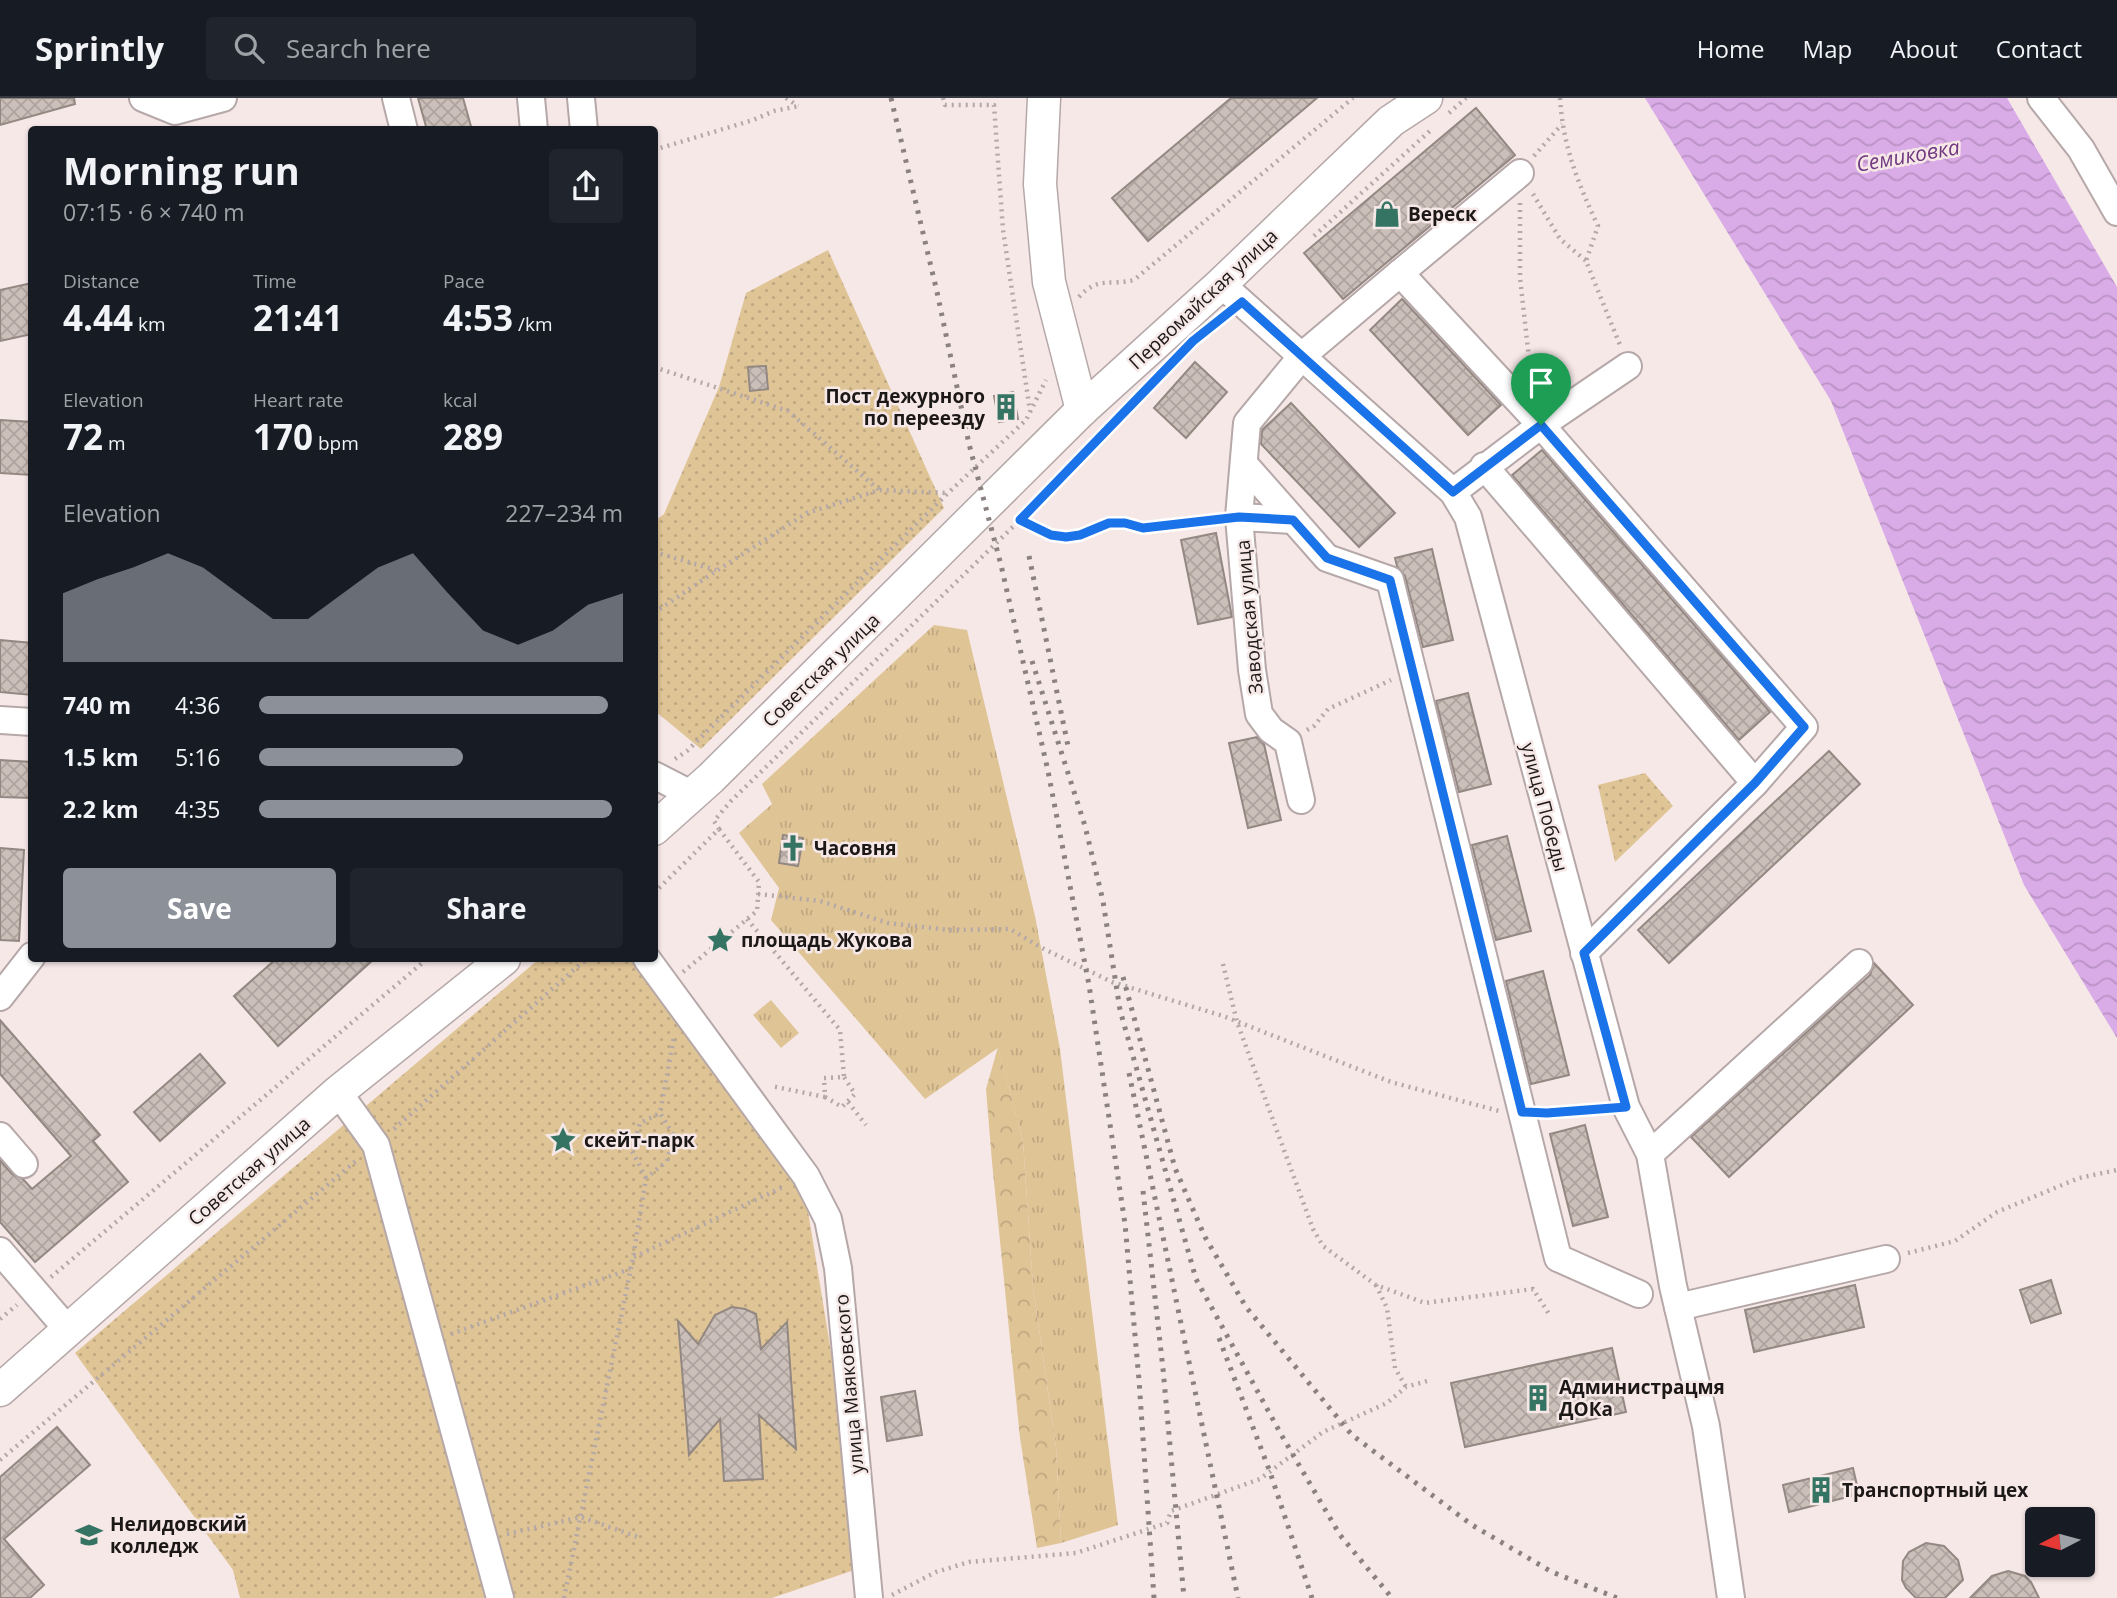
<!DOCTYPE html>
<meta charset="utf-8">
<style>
:root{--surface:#171b24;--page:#20242c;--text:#f1f3f6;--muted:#9ea1a6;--line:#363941;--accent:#8c9099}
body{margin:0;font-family:"Open Sans",sans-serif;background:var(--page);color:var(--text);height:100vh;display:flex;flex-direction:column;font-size:26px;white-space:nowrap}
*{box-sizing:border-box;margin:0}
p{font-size:23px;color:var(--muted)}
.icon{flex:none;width:38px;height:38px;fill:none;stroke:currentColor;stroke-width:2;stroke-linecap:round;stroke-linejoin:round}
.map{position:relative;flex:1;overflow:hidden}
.panel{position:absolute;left:28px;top:28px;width:630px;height:836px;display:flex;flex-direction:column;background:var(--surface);border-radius:7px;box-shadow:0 2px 5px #0004}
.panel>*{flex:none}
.needle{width:46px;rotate:264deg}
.controls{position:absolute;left:2025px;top:1409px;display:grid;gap:14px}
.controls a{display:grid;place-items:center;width:70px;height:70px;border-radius:7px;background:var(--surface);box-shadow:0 2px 5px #0004;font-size:35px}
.pin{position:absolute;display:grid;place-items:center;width:60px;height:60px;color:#fff;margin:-72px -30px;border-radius:50% 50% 50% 0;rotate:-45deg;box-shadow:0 0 7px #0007}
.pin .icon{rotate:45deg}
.round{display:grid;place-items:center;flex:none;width:74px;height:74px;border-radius:7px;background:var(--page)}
.head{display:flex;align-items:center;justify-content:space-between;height:119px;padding:0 35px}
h1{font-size:38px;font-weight:700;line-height:52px}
.stats{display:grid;grid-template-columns:repeat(3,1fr);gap:10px;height:119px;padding:7px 35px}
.stats div{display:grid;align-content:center}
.stats b{font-size:35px;font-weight:700}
.stats small{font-size:19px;font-weight:400}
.stats p{font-size:19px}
.chart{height:196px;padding:14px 35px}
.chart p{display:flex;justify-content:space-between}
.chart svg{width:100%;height:126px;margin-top:7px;fill:var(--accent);opacity:.7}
.button{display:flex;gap:14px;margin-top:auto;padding:14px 35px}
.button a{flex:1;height:80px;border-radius:7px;background:var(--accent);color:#fff;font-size:28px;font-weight:700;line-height:80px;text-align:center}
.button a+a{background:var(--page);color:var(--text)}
ul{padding:0 35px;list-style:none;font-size:23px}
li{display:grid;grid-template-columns:112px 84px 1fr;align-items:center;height:52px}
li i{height:18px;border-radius:9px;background:var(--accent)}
header{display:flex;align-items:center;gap:42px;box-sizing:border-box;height:98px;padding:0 35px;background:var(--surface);border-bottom:2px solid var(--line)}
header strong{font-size:33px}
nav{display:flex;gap:38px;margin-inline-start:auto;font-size:24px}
.search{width:490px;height:63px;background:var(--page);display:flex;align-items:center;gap:18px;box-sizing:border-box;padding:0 24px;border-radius:7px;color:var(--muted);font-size:26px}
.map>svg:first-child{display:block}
.grass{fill:url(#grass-tufts)}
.forest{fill:url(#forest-crowns)}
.park{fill:url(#park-dots)}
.water{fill:url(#water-waves)}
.building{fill:url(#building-cross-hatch);stroke:#938882;stroke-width:2}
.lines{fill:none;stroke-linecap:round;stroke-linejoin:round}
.minor-casing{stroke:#b6a8a8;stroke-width:30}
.major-casing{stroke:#b6a8a8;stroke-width:35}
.path{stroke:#b3a7a7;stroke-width:4.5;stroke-dasharray:2 5;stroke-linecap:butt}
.minor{stroke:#fff;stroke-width:26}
.major{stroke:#fff;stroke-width:32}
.rail{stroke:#8b8181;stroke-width:5;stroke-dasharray:3.5 7;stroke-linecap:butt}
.route-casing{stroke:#fff;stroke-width:14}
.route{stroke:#1a73e8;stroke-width:9}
.labels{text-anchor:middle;stroke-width:5;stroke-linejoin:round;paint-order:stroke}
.poi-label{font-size:19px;font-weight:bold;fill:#1d1818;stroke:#f7e8e8;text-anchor:start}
.street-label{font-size:19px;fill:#1d1818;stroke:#f7e8e8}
.water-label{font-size:21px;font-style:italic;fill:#703880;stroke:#f7e8e8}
</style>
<header>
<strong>Sprintly</strong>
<div class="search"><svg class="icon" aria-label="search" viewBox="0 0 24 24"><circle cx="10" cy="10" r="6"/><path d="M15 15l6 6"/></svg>Search here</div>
<nav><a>Home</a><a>Map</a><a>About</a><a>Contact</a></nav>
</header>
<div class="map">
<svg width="2117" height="1500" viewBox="0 0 2117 1500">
<defs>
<pattern id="grass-tufts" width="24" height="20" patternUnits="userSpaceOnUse" patternTransform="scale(1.75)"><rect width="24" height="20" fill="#dfc496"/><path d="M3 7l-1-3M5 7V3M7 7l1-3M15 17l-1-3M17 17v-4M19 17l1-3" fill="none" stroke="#bfa881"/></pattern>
<pattern id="forest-crowns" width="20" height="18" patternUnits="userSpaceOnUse" patternTransform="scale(1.75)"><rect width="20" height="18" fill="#dfc496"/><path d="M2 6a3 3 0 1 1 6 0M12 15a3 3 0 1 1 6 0" fill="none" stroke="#bfa881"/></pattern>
<pattern id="park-dots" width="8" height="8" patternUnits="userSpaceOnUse" patternTransform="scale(1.75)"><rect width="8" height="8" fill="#dfc496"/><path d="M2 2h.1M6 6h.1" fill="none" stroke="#bfa881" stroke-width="1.8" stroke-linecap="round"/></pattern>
<pattern id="water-waves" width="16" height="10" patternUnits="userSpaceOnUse" patternTransform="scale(1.75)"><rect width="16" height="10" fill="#d9abe7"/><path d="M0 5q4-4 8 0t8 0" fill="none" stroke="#ba92c5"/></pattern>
<pattern id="building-cross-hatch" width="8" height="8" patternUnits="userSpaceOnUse" patternTransform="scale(1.75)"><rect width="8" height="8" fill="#cbbfb9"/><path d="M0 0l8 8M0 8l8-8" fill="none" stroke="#aea39e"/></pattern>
</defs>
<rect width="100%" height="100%" fill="#f7e8e8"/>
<g class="grass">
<path d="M934,527L967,532L1035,818L1060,951L1118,1427L1061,1445L1056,1349L1033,1189L1023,1043L998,950L925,1001L771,822L779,790L739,735L772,706L762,686Z"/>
<path d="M771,902L799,935L781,950L753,917Z"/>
</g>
<path class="forest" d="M998,949L1023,1043L1033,1189L1056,1349L1061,1445L1037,1450L1020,1340L992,1064L986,991Z"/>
<g class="park">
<path d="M828,152L944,410L701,651L655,613V423L664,416L719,289L746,195Z"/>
<path d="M1645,675L1673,708L1615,764L1598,687Z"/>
<path d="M539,861H649L806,1101L866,1468L772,1500H240L233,1472L75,1255Z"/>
</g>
<path class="water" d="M1645,0H2007L2117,189V940L2024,787L1831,303Z"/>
<g class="building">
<path d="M0,0H74L75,6L0,27Z"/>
<path d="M418,0H463L472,32H427Z"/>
<path d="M1231,0H1317L1148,143L1112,100Z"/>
<path d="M1476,10L1515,57L1343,201L1304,155Z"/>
<path d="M32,185V236L0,243V192Z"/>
<path d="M1402,201L1501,307L1468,337L1370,232Z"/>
<path d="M1195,264L1227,294L1186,340L1154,310Z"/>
<path d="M766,268L768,291L750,293L748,269Z"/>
<path d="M1013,294L1018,321L999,324L994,298Z"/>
<path d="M1291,305L1395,415L1359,449L1261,346L1262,332Z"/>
<path d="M0,322L32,324V377L0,375Z"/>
<path d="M1542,352L1770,614L1739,642L1512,377Z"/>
<path d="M1216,435L1232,519L1198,526L1181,442Z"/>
<path d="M1432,451L1453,542L1423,549L1405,478L1397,468L1395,460Z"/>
<path d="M0,542L32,545V597L0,594Z"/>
<path d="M1468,595L1491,686L1459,694L1436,603Z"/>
<path d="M1257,639L1264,646L1281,722L1248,730L1229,645Z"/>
<path d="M1829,653L1860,686L1669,865L1638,832Z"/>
<path d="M0,662L32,664V700L0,699Z"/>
<path d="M783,737L803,740L798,768L779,765Z"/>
<path d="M1507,738L1531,833L1496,842L1472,747Z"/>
<path d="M0,750L24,752L19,843L0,842Z"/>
<path d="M276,861H374L278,948L234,898Z"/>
<path d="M1874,865L1913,907L1729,1079L1691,1039L1870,877Z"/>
<path d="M1543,873L1569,977L1531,986L1506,883Z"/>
<path d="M0,922L100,1037L93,1043L128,1084L35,1164L0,1124V1062L12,1076L23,1081L32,1091L71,1058L0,976Z"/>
<path d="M200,956L225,985L160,1043L134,1014Z"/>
<path d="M1585,1027L1608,1119L1573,1128L1550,1036Z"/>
<path d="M2051,1182L2061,1215L2031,1225L2020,1192Z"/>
<path d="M1855,1187L1864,1229L1754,1254L1745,1212Z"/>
<path d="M732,1209L745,1211L756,1216L761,1251L787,1224L796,1351L759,1317L763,1381L724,1383L720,1321L689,1357L678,1223L698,1246L715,1217Z"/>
<path d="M1612,1250L1626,1314L1465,1349L1451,1285Z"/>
<path d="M915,1293L922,1337L887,1343L881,1299Z"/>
<path d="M57,1329L90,1367L4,1441L44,1487L30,1500H0V1379Z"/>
<path d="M1853,1370L1859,1396L1789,1414L1783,1387Z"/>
<path d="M1926,1445L1944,1448L1958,1462L1963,1482L1945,1500H1916L1906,1490L1902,1482L1903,1463L1909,1454Z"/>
<path d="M2008,1473L2025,1478L2031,1484L2039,1500H1970L1992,1478Z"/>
</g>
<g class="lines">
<defs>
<g id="minor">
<path d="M143,0L175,13L223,0"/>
<path d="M396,0L404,32"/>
<path d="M531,0L534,32"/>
<path d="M581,0L584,32"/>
<path d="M2041,0L2081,51L2117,114"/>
<path d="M1400,175L1520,75"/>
<path d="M1221,186L1453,394L1468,419L1626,1009L1650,1056L1673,1188L1706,1328L1731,1500"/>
<path d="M1244,366L1327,460L1390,482L1558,1160L1639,1196"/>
<path d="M1453,394L1541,327L1628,268"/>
<path d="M1239,419L1293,422"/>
<path d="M0,622L32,624"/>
<path d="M654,677L693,697"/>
<path d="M1301,702L1288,644L1271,632L1259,616L1252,572L1239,419L1247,325L1303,257L1400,175L1541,327L1804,629L1755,685L1484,368"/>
<path d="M1584,855L1755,685"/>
<path d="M647,861L806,1078L828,1121L838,1170L869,1500"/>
<path d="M0,899L32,858"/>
<path d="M338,994L376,1047L500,1500"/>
<path d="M0,1038L24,1066"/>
<path d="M1650,1056L1859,865"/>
<path d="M0,1153L68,1232"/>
<path d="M1678,1209L1886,1161"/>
</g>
<g id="major">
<path d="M1044,0L1040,86L1049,184L1082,312"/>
<path d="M654,731L711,680L1082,312L1221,186L1391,23L1426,0"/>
<path d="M0,1292L338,994L504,861"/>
</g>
</defs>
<use href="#minor" class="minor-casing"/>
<use href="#major" class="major-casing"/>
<g class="path">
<path d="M786,0L798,8"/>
<path d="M943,0L945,7H994L1003,132L1030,313"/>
<path d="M1560,0C1563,49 1578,85 1598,128L1586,163L1620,247"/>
<path d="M1449,15L1466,0"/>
<path d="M654,52L753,22L774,13L799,8"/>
<path d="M1534,58L1562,26"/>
<path d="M1533,96L1560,141L1586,163"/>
<path d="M1520,105V180L1531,278"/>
<path d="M1314,138L1432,31"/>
<path d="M1079,199C1098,178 1110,188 1134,182L1353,0"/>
<path d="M654,269L788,313L879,392"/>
<path d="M1020,422L1051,437L1066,439L1080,437L1109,425H1125L1143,430L1215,422"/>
<path d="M654,454L716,472"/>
<path d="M654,515L713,475L807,415L880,392L947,395"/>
<path d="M1307,632L1314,628L1328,611L1391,582"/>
<path d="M675,661L687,653L948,395L1026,322L1046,282"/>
<path d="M654,795L719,731L714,723L731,703L1020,422L1126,312"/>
<path d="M758,796L820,803L888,825L949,832L1010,831L1042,850L1112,884L1223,918L1391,984L1499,1013"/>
<path d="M747,821L840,932L844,979L824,980L825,999L771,988"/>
<path d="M1223,866L1237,924L1313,1131L1323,1148L1376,1187L1425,1205L1533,1191L1549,1216"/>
<path d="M683,874L757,813L759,784L719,731"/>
<path d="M825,999L842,1009L855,996L844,979"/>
<path d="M848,1004L866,1027"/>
<path d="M1546,1015L1604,1011"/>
<path d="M394,1031L586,861"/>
<path d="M646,1080L632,1053L640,1025L660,1015"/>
<path d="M1908,1155L1955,1143L1997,1114L2079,1080L2117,1072"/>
<path d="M634,1159L785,1088"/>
<path d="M51,1179L427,861"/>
<path d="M1376,1187L1387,1210L1395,1270L1406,1289"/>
<path d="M0,1221L17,1207"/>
<path d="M451,1236L630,1171"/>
<path d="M0,1362L356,1063"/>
<path d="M507,1436L581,1419L638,1439"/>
<path d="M892,1497L936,1474L969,1464L1076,1455L1167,1425L1171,1413L1260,1381L1323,1334L1387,1305L1406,1289L1431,1282"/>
<path d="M564,1500L633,1160L646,1080L667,1063L674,1038L660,1015L674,939"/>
</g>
<use href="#minor" class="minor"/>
<use href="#major" class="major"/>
<g class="rail">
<path d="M891,0L937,194L969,346L1001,467L1048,673L1089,887L1125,1126L1139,1282L1154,1500"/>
<path d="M1029,458L1069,653"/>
<path d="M1032,563L1085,728L1103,803L1120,912L1196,1181L1282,1338L1340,1437L1392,1500"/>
<path d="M1123,879L1175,1070L1205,1139L1246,1209L1352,1337L1472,1427L1552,1474L1617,1500"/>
<path d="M1129,975L1238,1500"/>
<path d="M1143,1093L1163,1271L1184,1500"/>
<path d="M1219,1240L1270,1374L1312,1500"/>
</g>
</g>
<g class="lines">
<defs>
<path id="route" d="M1242,204L1453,394L1541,327L1804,629L1755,685L1584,855L1626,1009L1547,1015L1522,1014L1390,482L1327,460L1293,422L1239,419L1143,430L1125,425H1109L1080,437L1066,439L1051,437L1020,422L1193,243Z"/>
</defs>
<use href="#route" class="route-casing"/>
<use href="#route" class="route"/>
</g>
<defs>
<symbol id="shop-bare" viewBox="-9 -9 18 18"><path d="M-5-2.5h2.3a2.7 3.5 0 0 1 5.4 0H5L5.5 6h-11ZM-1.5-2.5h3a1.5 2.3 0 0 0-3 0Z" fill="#357462" stroke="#f7e8e8" stroke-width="2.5" paint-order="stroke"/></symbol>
<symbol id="building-bare" viewBox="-9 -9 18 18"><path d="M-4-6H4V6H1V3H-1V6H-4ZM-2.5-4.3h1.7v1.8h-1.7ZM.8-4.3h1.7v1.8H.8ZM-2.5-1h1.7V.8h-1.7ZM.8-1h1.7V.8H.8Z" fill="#357462" stroke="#f7e8e8" stroke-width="2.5" paint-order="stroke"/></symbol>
<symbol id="church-bare" viewBox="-9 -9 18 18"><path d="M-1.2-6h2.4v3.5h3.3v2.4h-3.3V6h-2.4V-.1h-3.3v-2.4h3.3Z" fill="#357462" stroke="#f7e8e8" stroke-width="2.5" paint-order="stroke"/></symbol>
<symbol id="sight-bare" viewBox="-9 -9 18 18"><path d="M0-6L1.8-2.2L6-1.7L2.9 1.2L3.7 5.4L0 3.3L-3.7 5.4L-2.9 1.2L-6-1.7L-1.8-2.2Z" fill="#357462" stroke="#f7e8e8" stroke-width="2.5" paint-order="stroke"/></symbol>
<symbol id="university-bare" viewBox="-9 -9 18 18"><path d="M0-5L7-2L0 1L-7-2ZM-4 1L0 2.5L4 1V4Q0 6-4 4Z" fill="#357462" stroke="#f7e8e8" stroke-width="2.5" paint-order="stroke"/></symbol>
</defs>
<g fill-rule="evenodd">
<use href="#shop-bare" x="1368" y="97" width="38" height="38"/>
<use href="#building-bare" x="987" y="290" width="38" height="38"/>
<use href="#church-bare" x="774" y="731" width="38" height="38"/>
<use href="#sight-bare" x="701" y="823" width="38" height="38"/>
<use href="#sight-bare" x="544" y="1023" width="38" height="38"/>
<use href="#building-bare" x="1519" y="1281" width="38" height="38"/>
<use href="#building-bare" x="1802" y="1373" width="38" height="38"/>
<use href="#university-bare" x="70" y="1418" width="38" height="38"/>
</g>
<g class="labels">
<g class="poi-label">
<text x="1408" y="123">Вереск</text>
<text x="985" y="305" text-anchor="end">Пост дежурного<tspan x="985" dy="22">по переезду</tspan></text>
<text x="814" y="757">Часовня</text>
<text x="741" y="849">площадь Жукова</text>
<text x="584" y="1049">скейт-парк</text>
<text x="1559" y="1296">Администрацмя<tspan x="1559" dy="22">ДОКа</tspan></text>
<text x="1842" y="1399">Транспортный цех</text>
<text x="110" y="1433">Нелидовский<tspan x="110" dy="22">колледж</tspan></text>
</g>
<g class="street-label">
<text transform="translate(1203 201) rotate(-43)" y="7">Первомайская улица</text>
<text transform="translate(1249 519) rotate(-95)" y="7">Заводская улица</text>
<text transform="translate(821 572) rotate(-44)" y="7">Советская улица</text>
<text transform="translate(1545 709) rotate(75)" y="7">улица Победы</text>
<text transform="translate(249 1073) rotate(-41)" y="7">Советская улица</text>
<text transform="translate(849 1286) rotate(-95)" y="7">улица Маяковского</text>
</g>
<g class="water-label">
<text transform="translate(1908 58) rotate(-10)" y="7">Семиковка</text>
</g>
</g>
</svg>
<div class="controls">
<a><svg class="needle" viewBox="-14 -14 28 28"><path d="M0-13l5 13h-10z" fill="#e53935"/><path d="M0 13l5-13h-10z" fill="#9ea1a6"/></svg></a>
</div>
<div class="pin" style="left:1541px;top:327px;background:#1e9e55"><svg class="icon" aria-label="arrive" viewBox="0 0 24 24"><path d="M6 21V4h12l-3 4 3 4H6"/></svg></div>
<section class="panel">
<div class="head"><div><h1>Morning run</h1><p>07:15 · 6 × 740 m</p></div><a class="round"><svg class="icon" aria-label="share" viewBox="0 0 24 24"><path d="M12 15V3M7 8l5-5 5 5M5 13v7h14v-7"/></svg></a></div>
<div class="stats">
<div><p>Distance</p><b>4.44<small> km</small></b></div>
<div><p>Time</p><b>21:41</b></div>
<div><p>Pace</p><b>4:53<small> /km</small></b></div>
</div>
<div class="stats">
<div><p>Elevation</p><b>72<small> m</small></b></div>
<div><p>Heart rate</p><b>170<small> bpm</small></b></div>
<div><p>kcal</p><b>289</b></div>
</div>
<div class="chart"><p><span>Elevation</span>227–234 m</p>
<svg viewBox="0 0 160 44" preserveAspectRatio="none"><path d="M0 44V20L10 15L20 11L30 6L40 11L50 20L60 29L70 29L80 20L90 11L100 6L110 20L120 33L130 38L140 33L150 24L160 20V44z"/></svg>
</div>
<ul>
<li><b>740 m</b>4:36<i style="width:96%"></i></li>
<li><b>1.5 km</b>5:16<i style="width:56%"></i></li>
<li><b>2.2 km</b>4:35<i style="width:97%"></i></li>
</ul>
<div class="button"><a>Save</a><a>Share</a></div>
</section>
</div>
